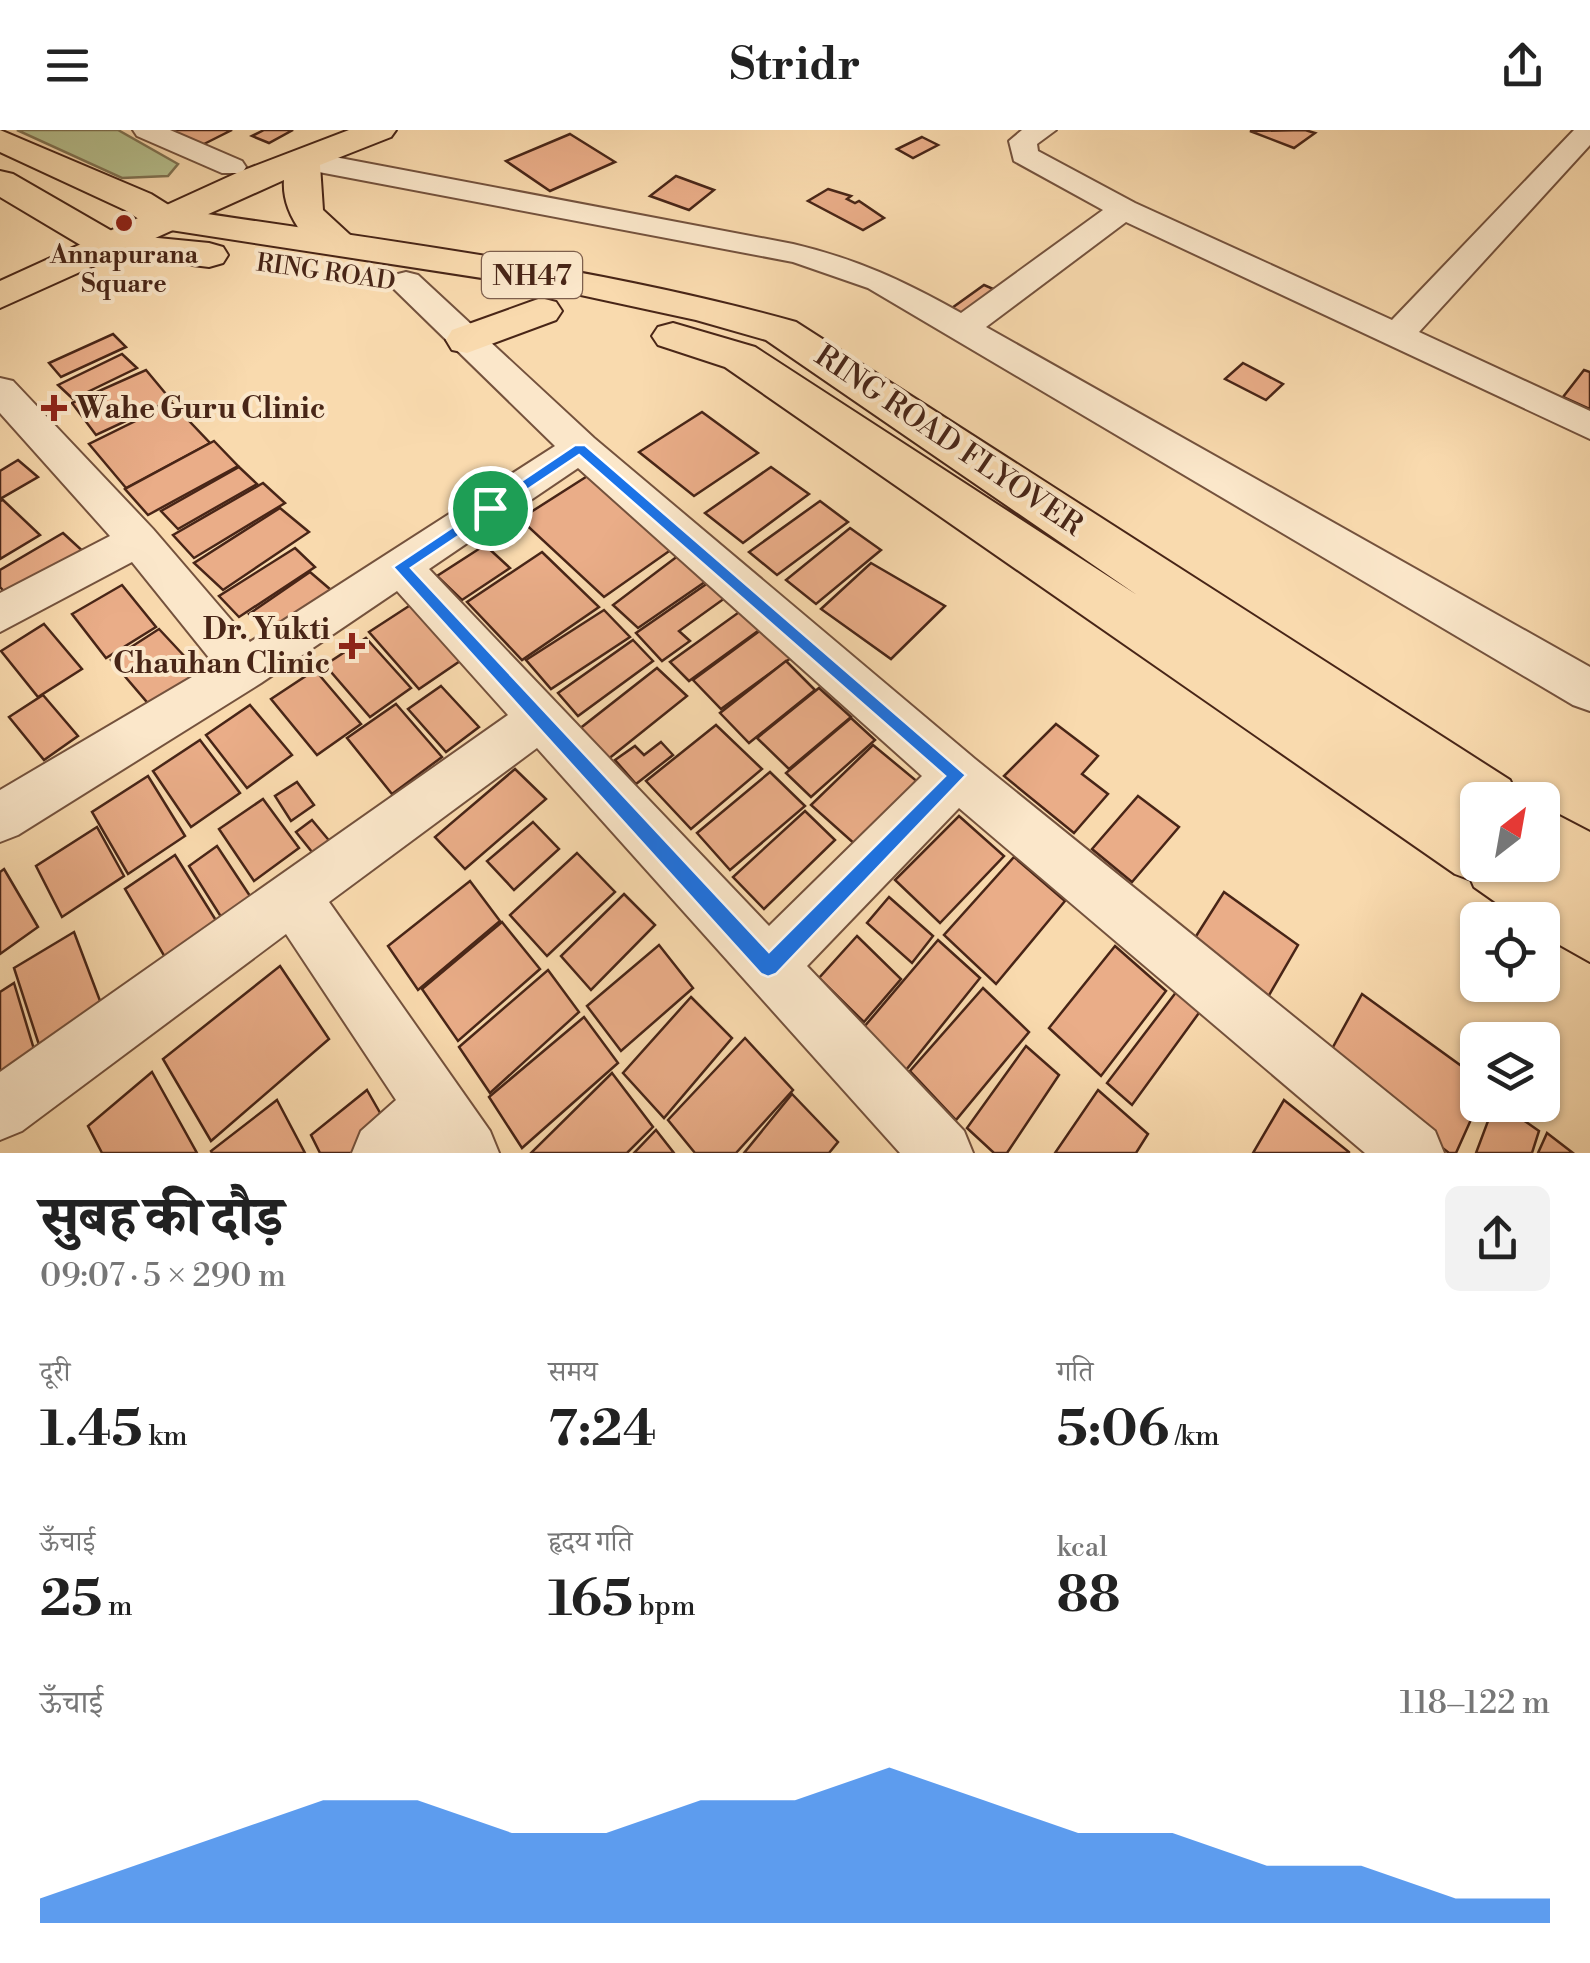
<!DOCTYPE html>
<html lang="hi">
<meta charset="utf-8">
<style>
:root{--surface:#fff;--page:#f2f2f2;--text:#222;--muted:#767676;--accent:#1a73e8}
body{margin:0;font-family:"Libre Bodoni","Noto Serif Devanagari",serif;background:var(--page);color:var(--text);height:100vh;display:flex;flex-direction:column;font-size:38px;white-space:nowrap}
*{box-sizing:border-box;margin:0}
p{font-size:32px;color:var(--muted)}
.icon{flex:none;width:55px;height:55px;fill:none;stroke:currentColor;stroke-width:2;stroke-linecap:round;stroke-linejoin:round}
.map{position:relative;height:1023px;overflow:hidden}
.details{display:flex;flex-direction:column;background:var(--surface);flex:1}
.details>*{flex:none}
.needle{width:65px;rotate:31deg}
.tools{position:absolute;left:1460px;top:652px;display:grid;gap:20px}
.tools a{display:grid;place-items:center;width:100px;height:100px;border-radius:15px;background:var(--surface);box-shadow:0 2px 8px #0004;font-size:50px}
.pin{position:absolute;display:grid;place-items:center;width:85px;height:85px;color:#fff;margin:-42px;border:5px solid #fff;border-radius:50%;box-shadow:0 2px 10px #0007}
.round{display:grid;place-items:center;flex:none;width:105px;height:105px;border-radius:15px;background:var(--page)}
.headline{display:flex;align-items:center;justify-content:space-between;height:170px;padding:0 40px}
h1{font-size:55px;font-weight:800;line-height:75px}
.metrics{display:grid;grid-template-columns:repeat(3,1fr);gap:15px;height:170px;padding:10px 40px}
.metrics div{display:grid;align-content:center}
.metrics b{font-size:50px;font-weight:800}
.metrics small{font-size:28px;font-weight:400}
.metrics p{font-size:28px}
.chart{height:280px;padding:20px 40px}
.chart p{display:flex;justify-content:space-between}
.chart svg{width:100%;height:180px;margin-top:10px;fill:var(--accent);opacity:.7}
header{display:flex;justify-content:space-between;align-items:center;height:130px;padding:0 40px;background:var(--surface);font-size:45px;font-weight:800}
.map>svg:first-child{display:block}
.green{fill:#b7c18f;stroke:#807353;stroke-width:2.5}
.building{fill:#eaad88;stroke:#482517;stroke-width:2.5}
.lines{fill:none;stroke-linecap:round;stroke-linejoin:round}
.minor-casing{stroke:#74523d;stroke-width:4}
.major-casing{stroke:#482517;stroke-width:4}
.highway-casing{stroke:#482517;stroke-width:4}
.minor{fill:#fbe7ca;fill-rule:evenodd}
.major{fill:#f9daae;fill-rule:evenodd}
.highway{fill:#f9daae;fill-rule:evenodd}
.route{fill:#1a73e8;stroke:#fff;stroke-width:2.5;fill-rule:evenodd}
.poi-dot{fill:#8f2418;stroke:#fbe7ca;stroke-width:4}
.labels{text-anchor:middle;stroke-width:8;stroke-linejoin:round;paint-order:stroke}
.far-poi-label{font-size:25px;font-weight:bold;fill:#482517;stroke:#fbe7ca}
.far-street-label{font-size:25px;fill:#482517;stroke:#fbe7ca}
.shield{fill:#fbe7ca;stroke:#7e5f4d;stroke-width:2.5}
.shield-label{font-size:28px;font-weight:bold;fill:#482517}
.poi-label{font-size:30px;font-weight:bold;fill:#482517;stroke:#fbe7ca;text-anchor:start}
.street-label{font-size:30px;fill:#482517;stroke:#fbe7ca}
</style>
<header><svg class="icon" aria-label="menu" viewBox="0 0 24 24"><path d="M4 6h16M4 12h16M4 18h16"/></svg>Stridr<svg class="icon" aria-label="share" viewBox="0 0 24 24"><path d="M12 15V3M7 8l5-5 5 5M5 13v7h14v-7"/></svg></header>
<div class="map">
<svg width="1590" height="1023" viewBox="0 0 1590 1023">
<rect width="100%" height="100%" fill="#f9daae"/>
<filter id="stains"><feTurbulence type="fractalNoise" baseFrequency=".002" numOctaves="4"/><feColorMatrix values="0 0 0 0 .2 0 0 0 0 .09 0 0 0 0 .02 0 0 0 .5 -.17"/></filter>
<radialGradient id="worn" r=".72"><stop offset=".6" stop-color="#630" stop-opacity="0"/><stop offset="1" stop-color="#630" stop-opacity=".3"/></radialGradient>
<path class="green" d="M17,0H118L178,34L168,46L122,48Z"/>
<g class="building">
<path d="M174,0H232L202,15L169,2Z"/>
<path d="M264,0H293L269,13L252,6Z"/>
<path d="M1305,0L1315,3L1294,18L1250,1Z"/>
<path d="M570,4L615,32L550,61L506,31Z"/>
<path d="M922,7L938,15L913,28L897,19Z"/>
<path d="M676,46L714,60L689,80L650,66Z"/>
<path d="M828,59L851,66L847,69L855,73L859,71L884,88L863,100L808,71Z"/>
<path d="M984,155L998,161L958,191L945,183Z"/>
<path d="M113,204L126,217L61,247L49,233Z"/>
<path d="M122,224L137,238L73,269L58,255Z"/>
<path d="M1243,233L1283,254L1266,270L1225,249Z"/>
<path d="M146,240L171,270L96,305L72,273Z"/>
<path d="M1584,240L1590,242V279L1563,267Z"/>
<path d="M172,273L210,313L126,358L89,314Z"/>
<path d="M702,282L758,323L694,366L639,322Z"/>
<path d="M214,311L238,336L148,385L125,359Z"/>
<path d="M18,330L38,347L0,369V341Z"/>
<path d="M239,337L257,354L178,399L161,381Z"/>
<path d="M771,337L809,364L743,413L705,383Z"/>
<path d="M589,345L675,417L604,467L520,389Z"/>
<path d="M263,353L285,373L194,428L173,405Z"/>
<path d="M3,370L40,405L0,429V371Z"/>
<path d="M820,371L848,392L777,445L749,422Z"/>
<path d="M280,378L309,402L223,460L194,433Z"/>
<path d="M850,398L881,420L816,474L786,450Z"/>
<path d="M63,403L87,425L13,471L0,457V440Z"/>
<path d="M485,415L510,438L462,470L437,446Z"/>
<path d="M295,418L315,437L239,487L219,466Z"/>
<path d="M542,422L599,477L522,530L467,472Z"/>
<path d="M683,422L715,445L638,498L613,475Z"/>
<path d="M871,433L945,476L891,529L821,479Z"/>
<path d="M310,442L331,460L269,503L249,484Z"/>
<path d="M715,448L732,463L679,501L690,511L662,531L636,503Z"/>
<path d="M122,455L156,497L106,528L72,484Z"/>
<path d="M412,474L463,529L419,559L369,502Z"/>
<path d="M604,480L630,507L551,559L526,530Z"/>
<path d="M742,480L762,498L689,551L670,532Z"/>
<path d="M44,494L82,539L38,567L1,521Z"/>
<path d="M765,497L795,525L721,579L693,550Z"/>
<path d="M159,499L201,544L152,578L111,530Z"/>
<path d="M366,508L411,558L370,587L325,535Z"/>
<path d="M633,510L653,531L578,586L558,563Z"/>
<path d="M786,531L815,560L749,613L720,583Z"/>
<path d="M657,538L687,566L607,630L578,600Z"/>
<path d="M315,540L361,594L317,625L271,569Z"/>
<path d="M441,556L479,597L446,622L408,579Z"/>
<path d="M819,558L851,587L789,639L757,608Z"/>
<path d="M43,565L78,606L44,630L9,587Z"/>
<path d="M396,574L442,627L392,664L347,608Z"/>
<path d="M250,575L292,625L247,658L206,605Z"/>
<path d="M851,588L875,610L811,667L786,643Z"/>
<path d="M1056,594L1098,626L1082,644L1108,664L1074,703L1004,646Z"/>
<path d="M716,595L762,639L691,699L646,651Z"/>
<path d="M200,610L240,663L191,697L153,641Z"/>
<path d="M661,612L673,625L636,654L615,630L635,616L644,625Z"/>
<path d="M873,615L919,653L857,716L811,675Z"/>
<path d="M515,639L546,669L465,739L435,707Z"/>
<path d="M770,642L805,676L730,740L697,703Z"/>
<path d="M148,646L185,706L128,744L92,682Z"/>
<path d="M297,652L314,675L291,691L275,666Z"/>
<path d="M1138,666L1179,697L1132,752L1092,719Z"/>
<path d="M263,669L299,718L254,751L219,699Z"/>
<path d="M805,681L835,710L764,779L733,747Z"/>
<path d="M959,686L1004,726L940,793L895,750Z"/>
<path d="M312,690L332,714L316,727L296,702Z"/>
<path d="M533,692L559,719L514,760L487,731Z"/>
<path d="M97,697L124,746L62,787L36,736Z"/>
<path d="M217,716L252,769L223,790L189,736Z"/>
<path d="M577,723L615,762L547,826L510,785Z"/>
<path d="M175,725L217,792L166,829L125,759Z"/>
<path d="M1014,727L1065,771L996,854L944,805Z"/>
<path d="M4,739L38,797L0,824V742Z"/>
<path d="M470,751L500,791L418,860L388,816Z"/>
<path d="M1224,762L1298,815L1268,867L1193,811Z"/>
<path d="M624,764L655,795L591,860L561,826Z"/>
<path d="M889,767L933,806L912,833L867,793Z"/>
<path d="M502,792L540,839L458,911L422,859Z"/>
<path d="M74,802L105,884L42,924L14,838Z"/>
<path d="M857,806L901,849L864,892L819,848Z"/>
<path d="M938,810L980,848L906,940L864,897Z"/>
<path d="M659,815L693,858L621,921L587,876Z"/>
<path d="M1115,816L1166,861L1101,946L1049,898Z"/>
<path d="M280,836L329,909L211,1011L163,929Z"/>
<path d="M548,840L579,882L490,963L459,917Z"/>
<path d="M14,853L36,926L0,949V862Z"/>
<path d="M1180,857L1204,876L1132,975L1107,953Z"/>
<path d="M983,858L1029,902L956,990L910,941Z"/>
<path d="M1362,864L1478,948V974L1456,1023H1449L1327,928Z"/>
<path d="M691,867L732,908L664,988L623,943Z"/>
<path d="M584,887L618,933L522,1018L489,967Z"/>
<path d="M745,908L793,960L736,1023H695L668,990Z"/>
<path d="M1026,916L1059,945L1007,1023H994L967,998Z"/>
<path d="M152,942L197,1023H102L88,996Z"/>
<path d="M612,943L653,997L627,1023H531Z"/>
<path d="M367,960L391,1002L365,1023H320L311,1005Z"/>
<path d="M1098,960L1148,1004L1136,1023H1055Z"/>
<path d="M792,964L838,1012L829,1023H744Z"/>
<path d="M277,970L305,1023H212L211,1021Z"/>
<path d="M1284,970L1349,1022V1023H1253Z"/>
<path d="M1494,975H1502L1539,1001L1532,1023H1476Z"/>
<path d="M656,1000L674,1023H634Z"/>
<path d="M1547,1003L1573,1023H1538Z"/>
</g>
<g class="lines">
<defs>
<g id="minor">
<path d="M133,0H170L242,31L246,37L242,43H222L137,6Z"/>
<path d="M1022,0H1056L1037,14L1038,21L1135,73L1392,190L1574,0H1590V15L1419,202L1590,281V309L1126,92L986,197L1590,537V581L1573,575L868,158L793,132L303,39L293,36L289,30L293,24L303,21L793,114C857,129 904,151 961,183L1103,80L1014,31L1009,11Z"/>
<path d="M406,142L418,145L594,308L975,629L1435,1001L1444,1023H1365L959,678L807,836L964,1001L973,1023H900L537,618L329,772L490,1001L499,1023H352L361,1001L396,970L286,804L22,1001L0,1010V942L508,585L397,461L261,553L18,705L0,712V660L214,534L132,432L0,502V463L110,406L0,283V248L13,251L153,399L250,512L555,316L394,159L390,152L394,145ZM578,338L922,646L769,796L429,439Z"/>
</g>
<path id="major" d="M349,0H396L391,7L320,35L323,80L361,115L356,123C315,133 281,87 284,50L0,178V151L239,42Z"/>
<g id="highway">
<path d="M0,0L151,64L175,79C383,111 592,135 796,192L1510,650L1519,670H1478V735H1542V677L1590,702V832L1542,805V790H1521L1474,757L1471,750L1455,744L725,237L658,215L652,206L658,197L673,193L755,217L1137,465L766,210L696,190L553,159L151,97L125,80L0,22Z"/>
<path d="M0,41L13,44L117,104L209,113L223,117L228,125L223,133L209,137L94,123L0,67Z"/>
<path d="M541,168L556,172L562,181L556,190L467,223L452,220L446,210L452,200Z"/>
</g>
</defs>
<use href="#minor" class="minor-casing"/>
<use href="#major" class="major-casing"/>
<use href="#highway" class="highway-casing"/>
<use href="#minor" class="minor"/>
<use href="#major" class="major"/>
<use href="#highway" class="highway"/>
</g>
<path class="route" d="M575,315H585L966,645L776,844L768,847L761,844L393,437ZM579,325L945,646L769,822L411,438Z"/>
<g class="poi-dot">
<circle cx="124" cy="93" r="10"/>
<path d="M49 263h10v10h10v10h-10v10h-10v-10h-10v-10h10z"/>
<path d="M347 501h10v10h10v10h-10v10h-10v-10h-10v-10h10z"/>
</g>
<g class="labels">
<g class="far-poi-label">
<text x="124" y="133">Annapurana<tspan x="124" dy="29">Square</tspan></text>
</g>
<g class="far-street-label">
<text transform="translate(326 141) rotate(8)" y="9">RING ROAD</text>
</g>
<rect class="shield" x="482" y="122" width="100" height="46" rx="8"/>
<g class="shield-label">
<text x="532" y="155">NH47</text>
</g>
<g class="poi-label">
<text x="76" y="288">Wahe Guru Clinic</text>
<text x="330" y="509" text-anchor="end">Dr. Yukti<tspan x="330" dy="34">Chauhan Clinic</tspan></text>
</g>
<g class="street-label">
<text transform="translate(949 310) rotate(34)" y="10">RING ROAD FLYOVER</text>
</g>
</g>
<rect width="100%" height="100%" filter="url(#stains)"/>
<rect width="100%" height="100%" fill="url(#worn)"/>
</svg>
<div class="tools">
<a><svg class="needle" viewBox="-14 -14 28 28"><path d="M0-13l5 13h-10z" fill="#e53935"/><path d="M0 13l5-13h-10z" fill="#767676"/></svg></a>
<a><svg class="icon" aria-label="locate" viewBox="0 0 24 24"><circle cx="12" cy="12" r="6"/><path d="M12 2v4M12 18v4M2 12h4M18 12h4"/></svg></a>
<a><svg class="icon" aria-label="layers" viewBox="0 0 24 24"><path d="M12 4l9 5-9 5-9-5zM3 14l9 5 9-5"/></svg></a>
</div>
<div class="pin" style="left:490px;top:378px;background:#1e9e55"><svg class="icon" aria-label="arrive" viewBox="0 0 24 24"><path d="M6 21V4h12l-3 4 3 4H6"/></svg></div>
</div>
<section class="details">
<div class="headline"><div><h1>सुबह की दौड़</h1><p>09:07 · 5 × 290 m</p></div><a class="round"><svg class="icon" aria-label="share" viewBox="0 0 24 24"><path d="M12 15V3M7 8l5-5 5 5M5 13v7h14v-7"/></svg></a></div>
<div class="metrics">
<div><p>दूरी</p><b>1.45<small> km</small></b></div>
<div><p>समय</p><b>7:24</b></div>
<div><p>गति</p><b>5:06<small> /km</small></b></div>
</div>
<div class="metrics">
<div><p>ऊँचाई</p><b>25<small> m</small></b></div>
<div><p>हृदय गति</p><b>165<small> bpm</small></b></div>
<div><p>kcal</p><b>88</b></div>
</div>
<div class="chart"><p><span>ऊँचाई</span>118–122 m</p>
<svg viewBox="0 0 160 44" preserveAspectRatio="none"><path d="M0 44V38L10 30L20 22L30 14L40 14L50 22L60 22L70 14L80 14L90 6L100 14L110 22L120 22L130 30L140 30L150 38L160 38V44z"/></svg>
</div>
</section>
